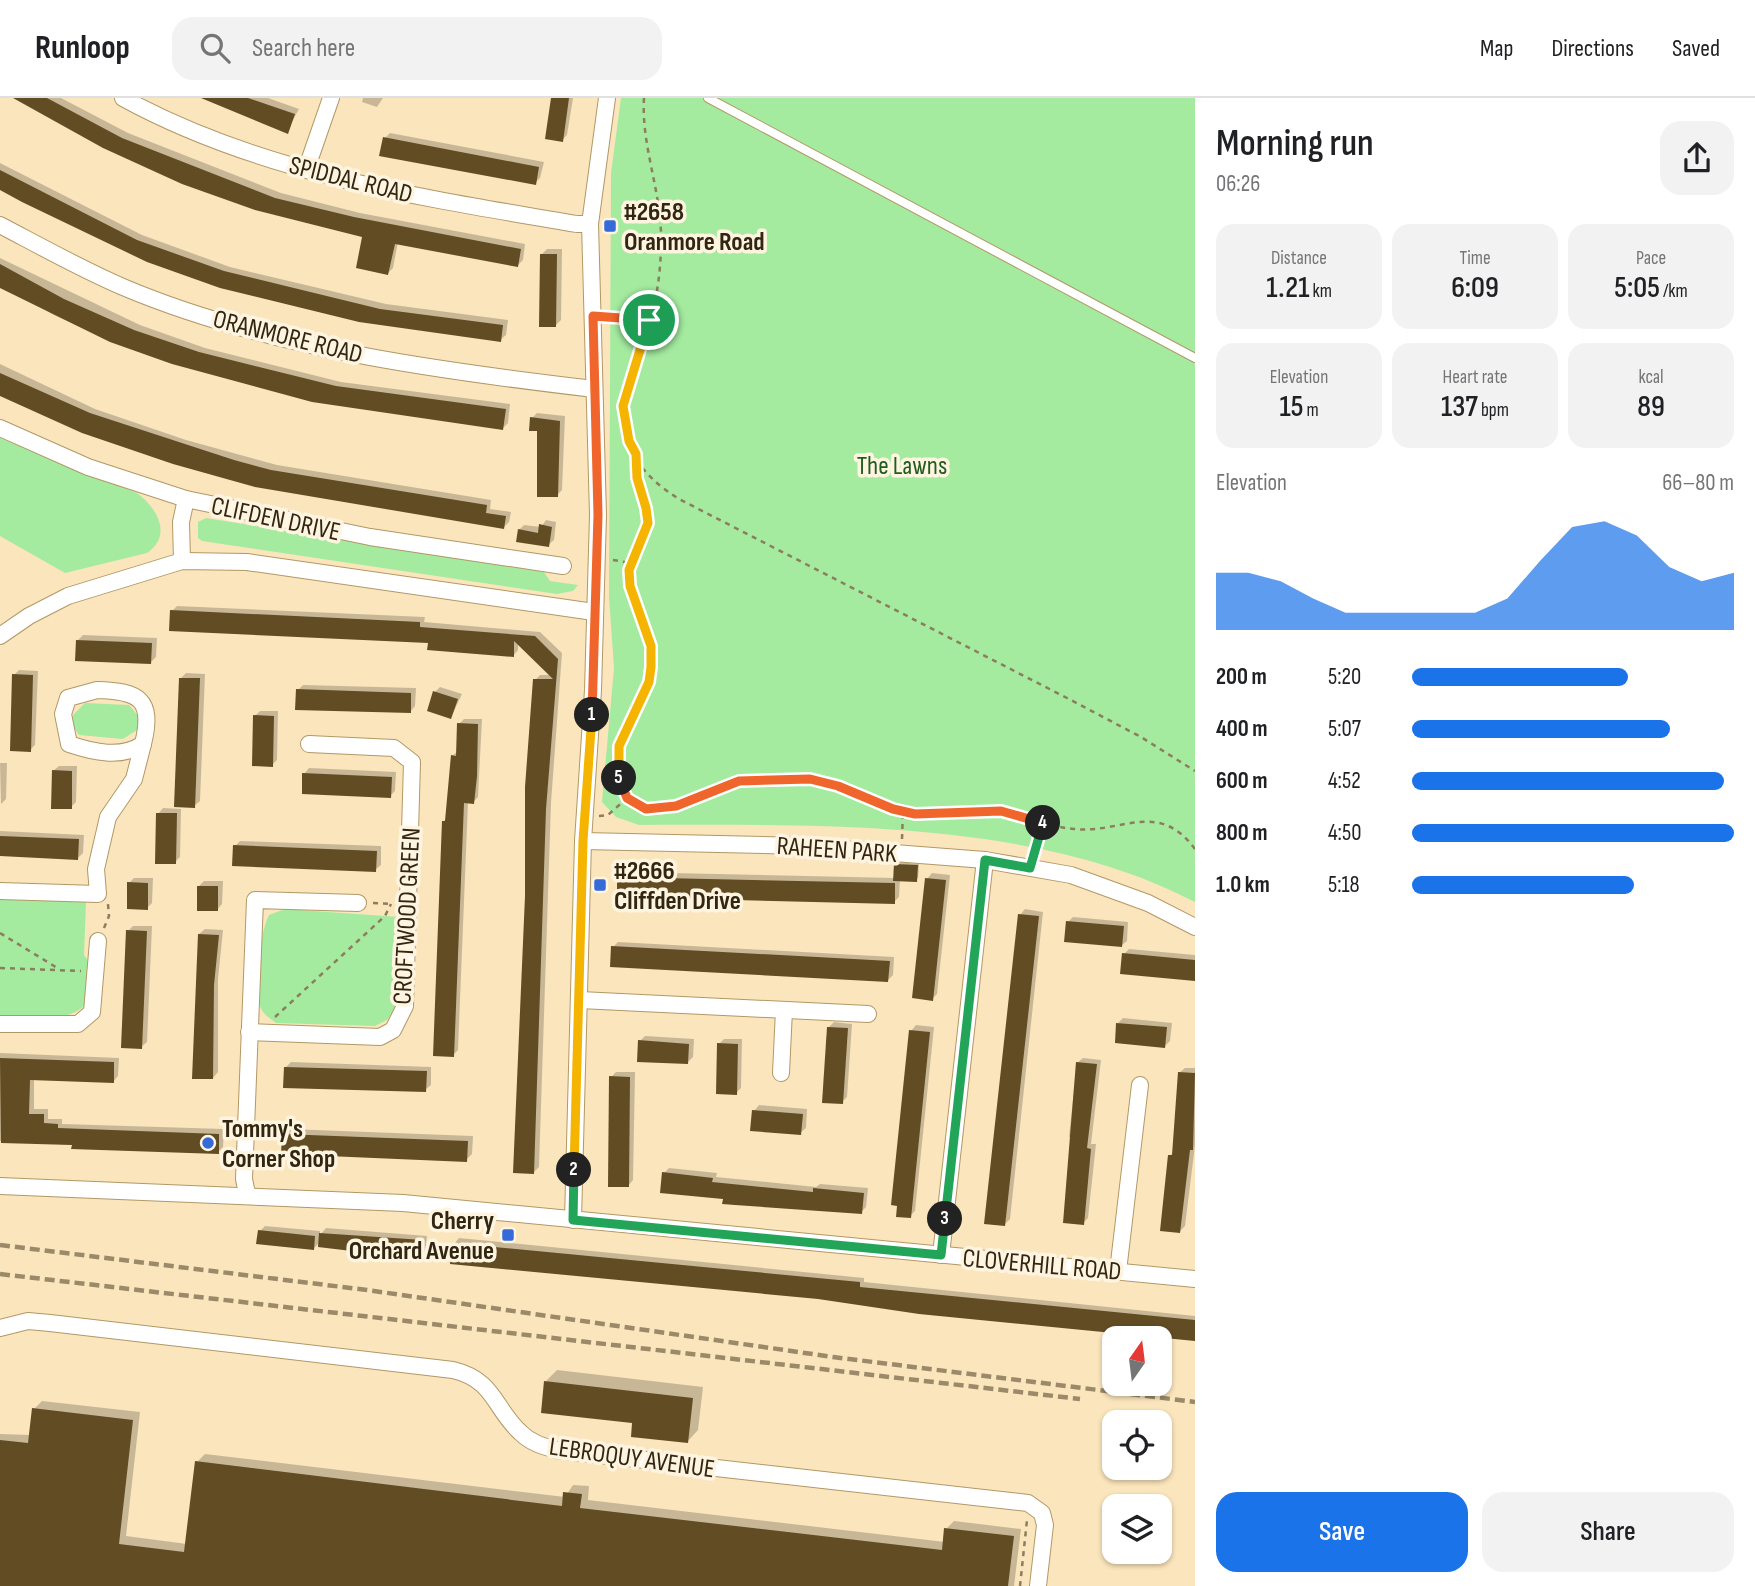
<!DOCTYPE html>
<meta charset="utf-8">
<style>
:root{--surface:#fff;--page:#f2f2f2;--text:#202124;--muted:#757577;--line:#e0e0e0;--accent:#1a73e8}
body{margin:0;font-family:"Sofia Sans Condensed",sans-serif;background:var(--page);color:var(--text);height:100vh;display:flex;flex-direction:column;font-size:26px;white-space:nowrap}
*{box-sizing:border-box;margin:0}
p{font-size:23px;color:var(--muted)}
.icon{flex:none;width:38px;height:38px;fill:none;stroke:currentColor;stroke-width:2;stroke-linecap:round;stroke-linejoin:round}
.map{position:relative;flex:1;overflow:hidden}
.drawer{display:flex;flex-direction:column;background:var(--surface);width:560px}
.drawer>*{flex:none}
.needle{width:46px;rotate:14deg}
.buttons{position:absolute;left:1102px;top:1228px;display:grid;gap:14px}
.buttons a{display:grid;place-items:center;width:70px;height:70px;border-radius:14px;background:var(--surface);box-shadow:0 2px 5px #0004;font-size:35px}
.pin{position:absolute;display:grid;place-items:center;width:60px;height:60px;color:#fff;margin:-30px;border:4px solid #fff;border-radius:50%;box-shadow:0 2px 7px #0007}
.km{position:absolute;width:35px;height:35px;margin:-18px;border-radius:50%;background:#222;color:#fff;font-size:19px;line-height:35px;text-align:center}
.round{display:grid;place-items:center;flex:none;width:74px;height:74px;border-radius:21px;background:var(--page)}
.head{display:flex;align-items:center;justify-content:space-between;height:119px;padding:0 21px}
h1{font-size:38px;font-weight:600;line-height:52px}
.metrics{display:grid;grid-template-columns:repeat(3,1fr);gap:10px;height:119px;padding:7px 21px}
.metrics div{display:grid;align-content:center;border-radius:18px;background:var(--page);text-align:center}
.metrics b{font-size:30px;font-weight:600}
.metrics small{font-size:19px;font-weight:400}
.metrics p{font-size:19px}
.chart{height:196px;padding:14px 21px}
.chart p{display:flex;justify-content:space-between}
.chart svg{width:100%;height:126px;margin-top:7px;fill:var(--accent);opacity:.7}
.button{display:flex;gap:14px;margin-top:auto;padding:14px 21px}
.button a{flex:1;height:80px;border-radius:21px;background:var(--accent);color:#fff;font-size:28px;font-weight:600;line-height:80px;text-align:center}
.button a+a{background:var(--page);color:var(--text)}
ul{padding:0 21px;list-style:none;font-size:23px}
li{display:grid;grid-template-columns:112px 84px 1fr;align-items:center;height:52px}
li i{height:18px;border-radius:9px;background:var(--accent)}
header{display:flex;align-items:center;gap:42px;box-sizing:border-box;height:98px;padding:0 35px;background:var(--surface);border-bottom:2px solid var(--line)}
header strong{font-size:33px}
nav{display:flex;gap:38px;margin-inline-start:auto;font-size:24px}
.search{width:490px;height:63px;background:var(--page);display:flex;align-items:center;gap:18px;box-sizing:border-box;padding:0 24px;border-radius:21px;color:var(--muted);font-size:26px}
main{display:flex;flex:1;min-height:0}
.map>svg:first-child{display:block}
.green{fill:#a4eba0}
.shadow{fill:#0003}
.building{fill:#614c23}
.lines{fill:none;stroke-linecap:round;stroke-linejoin:round}
.lane-casing{stroke:#b29866;stroke-width:10}
.street-casing{stroke:#b29866;stroke-width:18}
.path{stroke:#8c7d5e;stroke-width:2.5;stroke-dasharray:5 5;stroke-linecap:butt}
.lane{stroke:#fff;stroke-width:8}
.street{stroke:#fff;stroke-width:16}
.rail{stroke:#9a8a6a;stroke-width:4.5;stroke-dasharray:10 5;stroke-linecap:butt}
.split-1-casing{stroke:#fff;stroke-width:14}
.split-2-casing{stroke:#fff;stroke-width:14}
.split-3-casing{stroke:#fff;stroke-width:14}
.split-4-casing{stroke:#fff;stroke-width:14}
.split-5-casing{stroke:#fff;stroke-width:14}
.split-6-casing{stroke:#fff;stroke-width:14}
.split-1{stroke:#f0652b;stroke-width:9}
.split-2{stroke:#f5b400;stroke-width:9}
.split-3{stroke:#22a559;stroke-width:9}
.split-4{stroke:#22a559;stroke-width:9}
.split-5{stroke:#f0652b;stroke-width:9}
.split-6{stroke:#f5b400;stroke-width:9}
.poi-dot{fill:#376ad9;stroke:#fff4e0;stroke-width:2.5}
.labels{text-anchor:middle;stroke-width:7;stroke-linejoin:round;paint-order:stroke}
.street-label{font-size:26px;fill:#302611;stroke:#fff4e0}
.poi-label{font-size:26px;font-weight:bold;fill:#302611;stroke:#fff4e0;text-anchor:start}
.park-label{font-size:26px;fill:#1e5d1e;stroke:#fff4e0}
</style>
<header>
<strong>Runloop</strong>
<div class="search"><svg class="icon" aria-label="search" viewBox="0 0 24 24"><circle cx="10" cy="10" r="6"/><path d="M15 15l6 6"/></svg>Search here</div>
<nav><a>Map</a><a>Directions</a><a>Saved</a></nav>
</header>
<main>
<div class="map">
<svg width="1195" height="1488" viewBox="0 0 1195 1488">
<rect width="100%" height="100%" fill="#fbe5bc"/>
<g class="green">
<path d="M621,0H1195V804C1035,720 816,727 639,727L616,719L602,704L614,570L609,499L611,75Z"/>
<path d="M0,340L137,395C157,410 173,437 147,455L65,475L0,438Z"/>
<path d="M206,420L544,474L550,483L578,487L573,493L557,496L202,443L198,440V424Z"/>
<path d="M85,605L129,607L140,620L137,632L123,641L79,637L73,628V617Z"/>
<path d="M0,801L86,804L84,857L87,861V905C66,928 29,918 0,918Z"/>
<path d="M285,811L399,819L395,911L387,922L375,928L276,925C268,919 261,915 259,904C254,885 260,835 269,817Z"/>
</g>
<g class="shadow">
<path d="M18,0H61L128,35L281,95L360,115L525,146L523,162L518,167L398,144L393,170L388,175L364,137Z"/>
<path d="M203,0H268L299,11L287,33Z"/>
<path d="M363,0H383L377,9L362,4Z"/>
<path d="M553,0H573L567,37L562,42Z"/>
<path d="M390,35L544,64L540,80L535,85L385,40Z"/>
<path d="M0,65L142,137L230,169L386,206L508,222L506,237L500,242L221,189L0,89Z"/>
<path d="M547,151H562L561,222L555,228L542,156Z"/>
<path d="M0,160L140,227L205,250L341,284L510,306L508,325L503,330L111,243L54,217L0,186Z"/>
<path d="M0,266L95,311L186,342L277,367L491,402L490,411L511,414L509,424L504,429L255,387L0,296Z"/>
<path d="M537,315L565,318L562,392L557,397L539,331L532,320Z"/>
<path d="M546,422L556,424L554,442L548,447L519,432L524,427L541,429Z"/>
<path d="M177,508L425,519L424,524L540,534L562,555L551,705L539,1069L534,1074L535,582L540,577H551L518,545V552L513,558L429,543L172,513Z"/>
<path d="M83,537L157,540L156,559L151,564L77,543Z"/>
<path d="M19,572L38,573L35,647L30,652L14,577Z"/>
<path d="M186,575L205,576L200,703L194,708L181,580Z"/>
<path d="M303,587L416,590L415,608L410,614L298,592Z"/>
<path d="M440,589L462,596L451,619L435,594Z"/>
<path d="M260,613H278L277,662L272,667L255,618Z"/>
<path d="M464,621H482L478,699L473,704H468L458,952L453,957L444,723L447,720L452,658L458,653L459,626Z"/>
<path d="M0,665H7L6,701L1,706Z"/>
<path d="M59,668H77L76,704L71,709L53,673Z"/>
<path d="M309,670L396,674L395,693L390,698L304,676Z"/>
<path d="M163,710L181,711L180,759L175,764L158,716Z"/>
<path d="M0,733L84,737L83,755L78,760L0,757Z"/>
<path d="M240,743L381,748V767L375,772L235,748Z"/>
<path d="M898,764L919,766L918,780L900,781L899,799L894,804L619,779L624,774L895,780Z"/>
<path d="M932,775L950,777L937,896L932,901L927,781Z"/>
<path d="M134,780H153L152,805L147,810L129,785Z"/>
<path d="M204,783H223L222,806L217,812L199,788Z"/>
<path d="M1025,811L1043,814L1010,1121L1005,1126L1020,817Z"/>
<path d="M1073,819L1128,824L1127,843L1122,847L1068,824Z"/>
<path d="M133,828H152L147,944L141,949L128,833Z"/>
<path d="M205,831L223,832L218,881V974L213,980L199,836Z"/>
<path d="M618,844L894,859L893,877L888,882L613,849Z"/>
<path d="M1129,851L1195,857V881L1124,856Z"/>
<path d="M1123,920L1172,925L1170,943L1165,948L1118,925Z"/>
<path d="M834,924L852,926L847,999L842,1004L828,930Z"/>
<path d="M916,927L934,929L915,1113L910,1118L911,933Z"/>
<path d="M645,938L694,941L693,959L687,965L640,943Z"/>
<path d="M724,941H742L741,990L736,995L719,946Z"/>
<path d="M0,955L119,960L118,978L113,984L34,980V1011H48V1021H62V1026L224,1031L223,1049L218,1054L0,1043Z"/>
<path d="M1083,960L1101,962L1091,1046H1096L1088,1120L1083,1125L1073,1039H1069L1077,965Z"/>
<path d="M291,964L431,969V987L425,992L285,970Z"/>
<path d="M1185,970H1195V1047L1185,1128L1180,1133L1170,1058L1174,1054L1179,975Z"/>
<path d="M616,974H635L633,1082L628,1088L611,979Z"/>
<path d="M759,1007L807,1011L806,1030L800,1035L754,1013Z"/>
<path d="M289,1031L473,1038L472,1056L466,1062L283,1036Z"/>
<path d="M669,1070L717,1075L716,1079L816,1089L820,1086L868,1090L866,1109L861,1114L725,1100L664,1075Z"/>
<path d="M265,1128L320,1133V1137L326,1130L427,1138L425,1156L420,1161L320,1144L313,1151L260,1133Z"/>
<path d="M459,1140L864,1180V1184L1195,1218V1242L454,1146Z"/>
<path d="M557,1272L703,1289L698,1332L687,1344L634,1324L546,1283Z"/>
<path d="M42,1303L140,1314L126,1438L187,1446L197,1364L205,1356L565,1399L573,1387L589,1388L588,1402L945,1444L946,1431L954,1423L1021,1431L1014,1488H0V1336L31,1337L34,1311Z"/>
</g>
<g class="building">
<path d="M13,0H47L122,40L275,100L354,119L521,151L518,169L395,146L388,177L356,170L362,139L255,112L182,86L103,50Z"/>
<path d="M201,0H248L295,16L288,36Z"/>
<path d="M551,0H569L563,44L545,41Z"/>
<path d="M383,39L539,69L536,87L379,58Z"/>
<path d="M0,72L137,142L224,173L380,211L503,227L501,244L359,224L220,190L147,164L22,104L0,92Z"/>
<path d="M540,156H557L556,229H539Z"/>
<path d="M0,166L64,201L134,232L199,254L336,288L506,311L503,332L312,304L172,266L110,244L0,190Z"/>
<path d="M0,275L90,315L234,362L271,372L487,407L486,415L506,418L504,431L255,389L173,366L82,335L0,298Z"/>
<path d="M530,319L560,323L558,399H537V333H529Z"/>
<path d="M539,426L552,429L549,449L516,444L518,431L538,435Z"/>
<path d="M170,512L420,524V529L535,538L558,561L546,711L534,1076L513,1075L525,798V689L533,581H553L514,543V559L427,552L428,545L169,533Z"/>
<path d="M76,542L152,545L151,566L75,563Z"/>
<path d="M12,576L33,577L31,654L10,653Z"/>
<path d="M179,580H200L195,710L174,709Z"/>
<path d="M296,591L411,595V615L295,612Z"/>
<path d="M433,593L458,601L451,621L427,613Z"/>
<path d="M253,617L274,618L273,669L252,668Z"/>
<path d="M457,625L478,626L477,678L474,706L464,705L454,959L433,958L442,723H445L451,657L456,658Z"/>
<path d="M52,672L72,673V711H51Z"/>
<path d="M302,675L392,679L391,700L302,696Z"/>
<path d="M156,715H177L176,766H155Z"/>
<path d="M0,738L79,741L78,762L0,758Z"/>
<path d="M233,747L377,753L376,774L232,768Z"/>
<path d="M894,766L918,767L917,784L893,783Z"/>
<path d="M617,779L895,785V806L617,799Z"/>
<path d="M925,780L946,782L933,903L912,900Z"/>
<path d="M127,784L148,785V812L127,811Z"/>
<rect x="197" y="788" width="21" height="25"/>
<path d="M1018,816L1039,818L1005,1128L984,1126Z"/>
<path d="M1066,823L1124,828L1122,849L1064,844Z"/>
<path d="M126,832L147,833L142,951L121,950Z"/>
<path d="M198,836L219,837L214,887L213,981H192Z"/>
<path d="M611,848L890,863L888,884L610,869Z"/>
<path d="M1122,855L1195,862V883L1120,876Z"/>
<path d="M1116,925L1167,929L1165,950L1115,945Z"/>
<path d="M827,929L848,930L843,1006L822,1005Z"/>
<path d="M909,932L930,934L911,1120L896,1119L897,1108L891,1107Z"/>
<path d="M638,942L689,946L688,966L637,964Z"/>
<path d="M717,945L738,946L737,997L716,996Z"/>
<path d="M0,960L114,964V985L30,982L29,1016H44V1025L58,1026V1030L219,1036V1056L71,1051L72,1047L1,1045Z"/>
<path d="M1076,964L1097,966L1087,1050L1091,1051L1084,1127L1063,1125Z"/>
<path d="M284,969L427,973L426,994L283,990Z"/>
<path d="M1178,974L1195,975L1193,1052H1190L1180,1135L1160,1133L1168,1057H1172Z"/>
<path d="M609,978L630,979L629,1089H608Z"/>
<path d="M752,1012L803,1016L801,1037L750,1033Z"/>
<path d="M282,1036L468,1043L467,1064L281,1056Z"/>
<path d="M662,1074L713,1080L712,1084L813,1094V1090L864,1095L862,1116L735,1107L722,1106L723,1101L660,1095Z"/>
<path d="M258,1132L315,1138L314,1152L256,1146Z"/>
<path d="M319,1135L423,1142L421,1163L360,1157V1154L318,1149Z"/>
<path d="M452,1145L860,1184V1189L1195,1222V1243L919,1216L818,1201L450,1166Z"/>
<path d="M544,1283L693,1300L688,1345L631,1339L632,1325L541,1315Z"/>
<path d="M32,1310L133,1322L119,1446L184,1454L195,1363L562,1408L563,1394L582,1396L580,1410L942,1452L944,1430L1014,1438L1008,1488H0V1342L28,1345Z"/>
</g>
<g class="lines">
<defs>
<path id="lane" d="M708,0L1195,260"/>
<g id="street">
<path d="M123,0C262,76 423,100 577,126H590"/>
<path d="M306,72L331,0"/>
<path d="M0,127C40,148 81,171 123,189C267,250 440,273 594,291"/>
<path d="M0,330L88,369L186,401L370,439L563,468"/>
<path d="M182,463L181,424L186,401"/>
<path d="M0,538L29,518L68,498L182,463L247,464L594,514"/>
<path d="M97,592C139,593 154,601 143,646C121,661 93,654 69,646L63,616L68,600Z"/>
<path d="M583,743L803,748L985,762L1071,777L1148,805L1195,829"/>
<path d="M0,793L98,796L96,771L108,719L134,681L143,646"/>
<path d="M580,902L868,916"/>
<path d="M0,926H78L92,914L98,843"/>
<path d="M249,934L380,939L393,932L405,908L412,664L394,650L309,646"/>
<path d="M781,975L784,912"/>
<path d="M0,1088L403,1105L1195,1181"/>
<path d="M247,1096L244,1081L255,802L358,805"/>
<path d="M573,1122L583,743L593,592L598,417L590,126L607,0"/>
<path d="M941,1157L985,762"/>
<path d="M1118,1173L1140,987"/>
<path d="M0,1230L28,1223L50,1225L453,1272C495,1282 494,1311 521,1335C531,1345 543,1348 556,1352L1028,1405L1042,1415L1045,1427L1038,1488"/>
</g>
</defs>
<use href="#lane" class="lane-casing"/>
<use href="#street" class="street-casing"/>
<g class="path">
<path d="M644,0C641,49 662,94 661,143C661,164 659,186 654,207C635,283 588,344 679,401L1067,600L1141,639L1195,673"/>
<path d="M607,218L649,222"/>
<path d="M636,356C631,380 649,400 648,424C646,447 627,461 630,484C634,515 654,540 650,572C644,619 587,666 637,709C673,719 704,693 738,684C749,681 763,681 775,681C808,680 837,687 868,699C883,704 896,712 912,715C942,722 972,709 1002,713C1026,717 1049,729 1074,731C1121,736 1158,701 1195,751"/>
<path d="M613,462L631,465"/>
<path d="M599,718L608,717L627,700"/>
<path d="M902,741L903,713"/>
<path d="M1034,755L1044,725"/>
<path d="M373,805L391,806"/>
<path d="M104,830L109,818L108,806"/>
<path d="M0,835L59,871"/>
<path d="M0,870L81,873"/>
<path d="M275,919L385,818L391,806"/>
<path d="M1020,1488L1027,1422"/>
</g>
<use href="#lane" class="lane"/>
<use href="#street" class="street"/>
<g class="rail">
<path d="M0,1147L367,1192L833,1259L1195,1304"/>
<path d="M0,1176L1080,1301"/>
</g>
</g>
<g class="lines">
<defs>
<path id="split-1" d="M592,617L598,417L593,218L649,222"/>
<path id="split-2" d="M574,1072L583,743L592,617"/>
<path id="split-3" d="M574,1072L573,1122L941,1157L945,1121"/>
<path id="split-4" d="M945,1121L985,762L1030,770L1043,725"/>
<path id="split-5" d="M619,680L627,700L646,711L676,708L739,683L810,681L838,688L893,711L915,716L1001,713L1043,725"/>
<path id="split-6" d="M619,680V648L649,584L651,569V548L630,488L629,472L648,425L646,410L637,380L636,356L629,343L623,308L649,222"/>
</defs>
<use href="#split-1" class="split-1-casing"/>
<use href="#split-2" class="split-2-casing"/>
<use href="#split-3" class="split-3-casing"/>
<use href="#split-4" class="split-4-casing"/>
<use href="#split-5" class="split-5-casing"/>
<use href="#split-6" class="split-6-casing"/>
<use href="#split-1" class="split-1"/>
<use href="#split-2" class="split-2"/>
<use href="#split-3" class="split-3"/>
<use href="#split-4" class="split-4"/>
<use href="#split-5" class="split-5"/>
<use href="#split-6" class="split-6"/>
</g>
<g class="poi-dot">
<rect x="603" y="121" width="14" height="14" rx="3.5"/>
<rect x="593" y="780" width="14" height="14" rx="3.5"/>
<circle cx="208" cy="1045" r="7"/>
<rect x="501" y="1130" width="14" height="14" rx="3.5"/>
</g>
<g class="labels">
<g class="street-label">
<text transform="translate(351 81) rotate(14)" y="9">SPIDDAL ROAD</text>
<text transform="translate(288 238) rotate(14)" y="9">ORANMORE ROAD</text>
<text transform="translate(276 420) rotate(12)" y="9">CLIFDEN DRIVE</text>
<text transform="translate(837 751) rotate(4)" y="9">RAHEEN PARK</text>
<text transform="translate(406 818) rotate(-87)" y="9">CROFTWOOD GREEN</text>
<text transform="translate(1042 1166) rotate(5)" y="9">CLOVERHILL ROAD</text>
<text transform="translate(632 1359) rotate(8)" y="9">LEBROQUY AVENUE</text>
</g>
<g class="poi-label">
<text x="624" y="122">#2658<tspan x="624" dy="30">Oranmore Road</tspan></text>
<text x="614" y="781">#2666<tspan x="614" dy="30">Cliffden Drive</tspan></text>
<text x="222" y="1039">Tommy's<tspan x="222" dy="30">Corner Shop</tspan></text>
<text x="494" y="1131" text-anchor="end">Cherry<tspan x="494" dy="30">Orchard Avenue</tspan></text>
</g>
<g class="park-label">
<text x="902" y="376">The Lawns</text>
</g>
</g>
</svg>
<div class="buttons">
<a><svg class="needle" viewBox="-14 -14 28 28"><path d="M0-13l5 13h-10z" fill="#e53935"/><path d="M0 13l5-13h-10z" fill="#757577"/></svg></a>
<a><svg class="icon" aria-label="locate" viewBox="0 0 24 24"><circle cx="12" cy="12" r="6"/><path d="M12 2v4M12 18v4M2 12h4M18 12h4"/></svg></a>
<a><svg class="icon" aria-label="layers" viewBox="0 0 24 24"><path d="M12 4l9 5-9 5-9-5zM3 14l9 5 9-5"/></svg></a>
</div>
<div class="pin" style="left:649px;top:222px;background:#1e9e55"><svg class="icon" aria-label="arrive" viewBox="0 0 24 24"><path d="M6 21V4h12l-3 4 3 4H6"/></svg></div>
<b class="km" style="left:592px;top:617px">1</b>
<b class="km" style="left:574px;top:1072px">2</b>
<b class="km" style="left:945px;top:1121px">3</b>
<b class="km" style="left:1043px;top:725px">4</b>
<b class="km" style="left:619px;top:680px">5</b>
</div>
<section class="drawer">
<div class="head"><div><h1>Morning run</h1><p>06:26</p></div><a class="round"><svg class="icon" aria-label="share" viewBox="0 0 24 24"><path d="M12 15V3M7 8l5-5 5 5M5 13v7h14v-7"/></svg></a></div>
<div class="metrics">
<div><p>Distance</p><b>1.21<small> km</small></b></div>
<div><p>Time</p><b>6:09</b></div>
<div><p>Pace</p><b>5:05<small> /km</small></b></div>
</div>
<div class="metrics">
<div><p>Elevation</p><b>15<small> m</small></b></div>
<div><p>Heart rate</p><b>137<small> bpm</small></b></div>
<div><p>kcal</p><b>89</b></div>
</div>
<div class="chart"><p><span>Elevation</span>66–80 m</p>
<svg viewBox="0 0 160 44" preserveAspectRatio="none"><path d="M0 44V24L10 24L20 27L30 33L40 38L50 38L60 38L70 38L80 38L90 33L100 20L110 8L120 6L130 11L140 22L150 27L160 24V44z"/></svg>
</div>
<ul>
<li><b>200 m</b>5:20<i style="width:67%"></i></li>
<li><b>400 m</b>5:07<i style="width:80%"></i></li>
<li><b>600 m</b>4:52<i style="width:97%"></i></li>
<li><b>800 m</b>4:50<i style="width:100%"></i></li>
<li><b>1.0 km</b>5:18<i style="width:69%"></i></li>
</ul>
<div class="button"><a>Save</a><a>Share</a></div>
</section>
</main>
